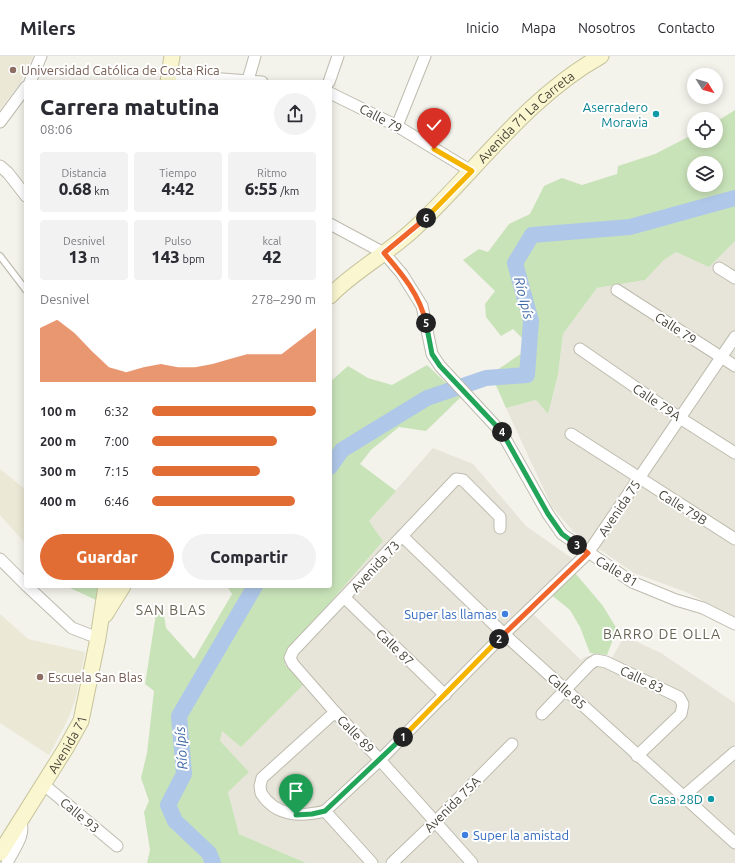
<!DOCTYPE html>
<html lang="es">
<meta charset="utf-8">
<style>
:root{--surface:#fff;--page:#f2f2f3;--text:#2b2b33;--muted:#7c7c81;--line:#e1e1e2;--accent:#e16c34}
body{margin:0;font-family:Ubuntu,sans-serif;background:var(--page);color:var(--text);height:100vh;display:flex;flex-direction:column;font-size:15px;white-space:nowrap}
*{box-sizing:border-box;margin:0}
p{font-size:13px;color:var(--muted)}
.icon{flex:none;width:22px;height:22px;fill:none;stroke:currentColor;stroke-width:2;stroke-linecap:round;stroke-linejoin:round}
.map{position:relative;flex:1;overflow:hidden}
.panel{position:absolute;left:24px;top:24px;width:308px;height:508px;display:flex;flex-direction:column;background:var(--surface);border-radius:4px;box-shadow:0 2px 10px #0003}
.panel>*{flex:none}
.needle{width:26px;rotate:127deg}
.tools{position:absolute;left:687px;top:12px;display:grid;gap:8px}
.tools a{display:grid;place-items:center;width:36px;height:36px;border-radius:50%;background:var(--surface);box-shadow:0 2px 10px #0003;font-size:20px}
.pin{position:absolute;display:grid;place-items:center;width:34px;height:34px;color:#fff;margin:-41px -17px;border-radius:50% 50% 50% 0;rotate:-45deg;box-shadow:0 0 4px #0007}
.pin .icon{rotate:45deg}
.km{position:absolute;width:20px;height:20px;margin:-10px;border-radius:50%;background:#222;color:#fff;font-size:11px;line-height:20px;text-align:center}
.round{display:grid;place-items:center;flex:none;width:42px;height:42px;border-radius:21px;background:var(--page)}
.head{display:flex;align-items:center;justify-content:space-between;height:68px;padding:0 16px}
h1{font-size:22px;font-weight:800;line-height:30px}
.metrics{display:grid;grid-template-columns:repeat(3,1fr);gap:6px;height:68px;padding:4px 16px}
.metrics div{display:grid;align-content:center;border-radius:4px;background:var(--page);text-align:center}
.metrics b{font-size:17px;font-weight:800}
.metrics small{font-size:11px;font-weight:400}
.metrics p{font-size:11px}
.chart{height:112px;padding:8px 16px}
.chart p{display:flex;justify-content:space-between}
.chart svg{width:100%;height:72px;margin-top:4px;fill:var(--accent);opacity:.7}
.primary-button{display:flex;gap:8px;margin-top:auto;padding:8px 16px}
.primary-button a{flex:1;height:46px;border-radius:24px;background:var(--accent);color:#fff;font-size:16px;font-weight:800;line-height:46px;text-align:center}
.primary-button a+a{background:var(--page);color:var(--text)}
ul{padding:0 16px;list-style:none;font-size:13px}
li{display:grid;grid-template-columns:64px 48px 1fr;align-items:center;height:30px}
li i{height:10px;border-radius:5px;background:var(--accent)}
header{display:flex;align-items:center;gap:24px;box-sizing:border-box;height:56px;padding:0 20px;background:var(--surface);border-bottom:1px solid var(--line)}
header strong{font-size:19px}
nav{display:flex;gap:22px;margin-inline-start:auto;font-size:14px}
.map>svg:first-child{display:block}
.residential{fill:#e7e5d9}
.education{fill:#ebe8d6}
.green{fill:#c9e3b9;fill-rule:evenodd}
.lines{fill:none;stroke-linecap:round;stroke-linejoin:round}
.river{stroke:#afc7e8;stroke-width:16}
.lane-casing{stroke:#bebbae;stroke-width:8}
.street-casing{stroke:#bebbae;stroke-width:13}
.secondary-casing{stroke:#c7c49c;stroke-width:17}
.lane{stroke:#fff;stroke-width:5.5}
.street{stroke:#fff;stroke-width:11}
.secondary{stroke:#f9f6d0;stroke-width:15}
.split-1-casing{stroke:#fff;stroke-width:8}
.split-2-casing{stroke:#fff;stroke-width:8}
.split-3-casing{stroke:#fff;stroke-width:8}
.split-4-casing{stroke:#fff;stroke-width:8}
.split-5-casing{stroke:#fff;stroke-width:8}
.split-6-casing{stroke:#fff;stroke-width:8}
.split-7-casing{stroke:#fff;stroke-width:8}
.split-1{stroke:#22a559;stroke-width:5}
.split-2{stroke:#f5b400;stroke-width:5}
.split-3{stroke:#f0652b;stroke-width:5}
.split-4{stroke:#22a559;stroke-width:5}
.split-5{stroke:#22a559;stroke-width:5}
.split-6{stroke:#f0652b;stroke-width:5}
.split-7{stroke:#f5b400;stroke-width:5}
.education-dot{fill:#8d6e63;stroke:#fff;stroke-width:1.5}
.culture-dot{fill:#0f9aa8;stroke:#fff;stroke-width:1.5}
.shop-dot{fill:#3f7fe0;stroke:#fff;stroke-width:1.5}
.labels{text-anchor:middle;stroke-width:4;stroke-linejoin:round;paint-order:stroke}
.education-label{font-size:13px;fill:#785e54;stroke:#fff;text-anchor:start}
.culture-label{font-size:13px;fill:#0d838f;stroke:#fff;text-anchor:end}
.street-label{font-size:13px;fill:#474439;stroke:#fff}
.shop-label{font-size:13px;fill:#366cbe;stroke:#fff;text-anchor:end}
.water-label{font-size:14px;font-style:italic;fill:#3f69a7;stroke:#fff}
.neighbourhood-label{font-size:14px;letter-spacing:1px;fill:#686352;stroke:#fff}
</style>
<header>
<strong>Milers</strong>
<nav><a>Inicio</a><a>Mapa</a><a>Nosotros</a><a>Contacto</a></nav>
</header>
<div class="map">
<svg width="735" height="807" viewBox="0 0 735 807">
<rect width="100%" height="100%" fill="#f3f2eb"/>
<g class="residential">
<path d="M735,185V561L686,536L634,517L573,475L552,451L506,352L536,344L548,358L558,319L563,278L597,232L645,224L664,204L676,196L709,210Z"/>
<path d="M433,392L473,408L526,470L583,510L533,558L581,604L587,600L612,602L624,580L661,597L735,647V807H306L239,778L228,736L220,685L222,674L285,609V599L383,485L369,465Z"/>
</g>
<g class="education">
<path d="M0,0H33L20,27L0,54Z"/>
<path d="M0,413L26,434V488L0,459Z"/>
<path d="M0,558L28,583L85,596L75,645L67,665L49,699L0,667Z"/>
</g>
<g class="green">
<path d="M735,54V185L709,211L676,196L664,204L645,224L597,232L563,278L558,319L548,358L536,344L506,352L491,318L525,295V285L513,273L501,280L486,261L485,248L495,235L463,204L479,193L488,196L509,168L530,158L544,130L562,122L582,129L617,118L618,110L655,98L694,78V85H716V66ZM694,107H716V129H694Z"/>
<path d="M427,309L461,341L426,375L399,371L371,394L360,408L396,435L369,465L383,485L285,599V609L304,628L241,691L222,675L220,685L249,716L228,736L239,778L306,807H147L150,794L144,756L149,745L141,722L147,697L154,635L145,628L156,558L162,546L166,572L194,603L232,538L227,530H330V326L348,310L368,322L392,329Z"/>
<path d="M570,511L603,550L617,573L607,599L590,597L580,571L570,554L549,537Z"/>
<path d="M67,530H99L96,544L68,531Z"/>
</g>
<g class="lines">
<g class="river">
<path d="M330,411L342,394L427,342L486,322L527,319L531,265L515,207L532,179L630,171L735,142"/>
<path d="M213,807L209,797L175,765L168,749L184,718L179,660L255,530"/>
</g>
<defs>
<path id="lane" d="M0,200L26,234"/>
<g id="street">
<path d="M169,19L262,26"/>
<path d="M248,24L255,0"/>
<path d="M30,26L41,0"/>
<path d="M329,26L338,0"/>
<path d="M330,37L397,70L471,115"/>
<path d="M0,66L26,31"/>
<path d="M397,70L425,0"/>
<path d="M0,110L8,117L26,140"/>
<path d="M330,168L384,197L402,218L422,250L432,298L440,310L502,377L548,458L562,478L632,526L676,544L703,552L735,568"/>
<path d="M719,212L735,222"/>
<path d="M617,234L735,310"/>
<path d="M580,293L680,362L735,397"/>
<path d="M571,378L735,483"/>
<path d="M402,480L504,578L735,787"/>
<path d="M0,503L26,529"/>
<path d="M27,530L72,572L98,582"/>
<path d="M345,542L445,639"/>
<path d="M335,656L262,722L260,730L261,737C276,761 301,761 325,755L372,807"/>
<path d="M542,658L590,608L596,604L606,606L679,641L683,648L681,658L637,700"/>
<path d="M43,728L117,790"/>
<path d="M684,740L735,696"/>
<path d="M325,755L380,704L504,578L588,497L735,281"/>
<path d="M7,807C13,794 27,778 20,764"/>
<path d="M392,807L435,766L512,688"/>
<path d="M472,807L380,704L335,656L293,608L290,602L293,595L456,423L463,424L500,461V472"/>
</g>
<g id="secondary">
<path d="M168,26L172,0"/>
<path id="s1" d="M330,240C355,214 389,197 415,172C477,114 526,42 601,0"/>
<path d="M105,559L123,530"/>
<path id="s2" d="M0,797L66,692L81,665L98,582L106,530"/>
</g>
</defs>
<use href="#lane" class="lane-casing"/>
<use href="#street" class="street-casing"/>
<use href="#secondary" class="secondary-casing"/>
<use href="#lane" class="lane"/>
<use href="#street" class="street"/>
<use href="#secondary" class="secondary"/>
</g>
<g class="lines">
<defs>
<path id="split-1" d="M296,759L312,758L325,755L403,681"/>
<path id="split-2" d="M403,681L499,583"/>
<path id="split-3" d="M499,583L588,497L577,489"/>
<path id="split-4" d="M502,376L548,458L562,478L577,489"/>
<path id="split-5" d="M426,267L432,298L440,310L502,376"/>
<path id="split-6" d="M426,162L384,197C402,218 420,239 426,267"/>
<path id="split-7" d="M426,162L472,115L434,93"/>
</defs>
<use href="#split-1" class="split-1-casing"/>
<use href="#split-2" class="split-2-casing"/>
<use href="#split-3" class="split-3-casing"/>
<use href="#split-4" class="split-4-casing"/>
<use href="#split-5" class="split-5-casing"/>
<use href="#split-6" class="split-6-casing"/>
<use href="#split-7" class="split-7-casing"/>
<use href="#split-1" class="split-1"/>
<use href="#split-2" class="split-2"/>
<use href="#split-3" class="split-3"/>
<use href="#split-4" class="split-4"/>
<use href="#split-5" class="split-5"/>
<use href="#split-6" class="split-6"/>
<use href="#split-7" class="split-7"/>
</g>
<g class="education-dot">
<circle cx="13" cy="14" r="4"/>
<circle cx="40" cy="621" r="4"/>
</g>
<g class="culture-dot">
<circle cx="656" cy="58" r="4"/>
<circle cx="711" cy="743" r="4"/>
</g>
<g class="shop-dot">
<circle cx="505" cy="558" r="4"/>
<circle cx="465" cy="779" r="4"/>
</g>
<g class="labels">
<g class="education-label">
<text x="21" y="19">Universidad Católica de Costa Rica</text>
<text x="48" y="626">Escuela San Blas</text>
</g>
<g class="culture-label">
<text x="648" y="56">Aserradero<tspan x="648" dy="15">Moravia</tspan></text>
<text x="703" y="748">Casa 28D</text>
</g>
<g class="street-label">
<text transform="translate(381 62) rotate(28)" y="5">Calle 79</text>
<text dy="5" stroke="none"><textPath href="#s1" startOffset="266">Avenida 71 La Carreta</textPath></text>
<text transform="translate(676 272) rotate(33)" y="5">Calle 79</text>
<text transform="translate(657 346) rotate(34)" y="5">Calle 79A</text>
<text transform="translate(683 451) rotate(32)" y="5">Calle 79B</text>
<text transform="translate(619 452) rotate(-56)" y="5">Avenida 75</text>
<text transform="translate(375 510) rotate(-47)" y="5">Avenida 73</text>
<text transform="translate(617 515) rotate(31)" y="5">Calle 81</text>
<text transform="translate(395 591) rotate(44)" y="5">Calle 87</text>
<text transform="translate(642 623) rotate(25)" y="5">Calle 83</text>
<text transform="translate(567 635) rotate(42)" y="5">Calle 85</text>
<text transform="translate(356 678) rotate(46)" y="5">Calle 89</text>
<text dy="5" stroke="none"><textPath href="#s2" startOffset="128">Avenida 71</textPath></text>
<text transform="translate(452 748) rotate(-45)" y="5">Avenida 75A</text>
<text transform="translate(80 759) rotate(40)" y="5">Calle 93</text>
</g>
<g class="shop-label">
<text x="497" y="563">Super las llamas</text>
<text x="473" y="784" text-anchor="start">Super la amistad</text>
</g>
<g class="water-label">
<text transform="translate(524 242) rotate(76)" y="5">Río Ipís</text>
<text transform="translate(181 692) rotate(-94)" y="5">Río Ipís</text>
</g>
<g class="neighbourhood-label">
<text x="171" y="559">SAN BLAS</text>
<text x="662" y="583">BARRO DE OLLA</text>
</g>
</g>
</svg>
<div class="tools">
<a><svg class="needle" viewBox="-14 -14 28 28"><path d="M0-13l5 13h-10z" fill="#e53935"/><path d="M0 13l5-13h-10z" fill="#7c7c81"/></svg></a>
<a><svg class="icon" aria-label="locate" viewBox="0 0 24 24"><circle cx="12" cy="12" r="6"/><path d="M12 2v4M12 18v4M2 12h4M18 12h4"/></svg></a>
<a><svg class="icon" aria-label="layers" viewBox="0 0 24 24"><path d="M12 4l9 5-9 5-9-5zM3 14l9 5 9-5"/></svg></a>
</div>
<div class="pin" style="left:296px;top:759px;background:#1e9e55"><svg class="icon" aria-label="arrive" viewBox="0 0 24 24"><path d="M6 21V4h12l-3 4 3 4H6"/></svg></div>
<div class="pin" style="left:434px;top:93px;background:#d93025"><svg class="icon" aria-label="check" viewBox="0 0 24 24"><path d="M5 12l5 5 9-10"/></svg></div>
<b class="km" style="left:403px;top:681px">1</b>
<b class="km" style="left:499px;top:583px">2</b>
<b class="km" style="left:577px;top:489px">3</b>
<b class="km" style="left:502px;top:376px">4</b>
<b class="km" style="left:426px;top:267px">5</b>
<b class="km" style="left:426px;top:162px">6</b>
<section class="panel">
<div class="head"><div><h1>Carrera matutina</h1><p>08:06</p></div><a class="round"><svg class="icon" aria-label="share" viewBox="0 0 24 24"><path d="M12 15V3M7 8l5-5 5 5M5 13v7h14v-7"/></svg></a></div>
<div class="metrics">
<div><p>Distancia</p><b>0.68<small> km</small></b></div>
<div><p>Tiempo</p><b>4:42</b></div>
<div><p>Ritmo</p><b>6:55<small> /km</small></b></div>
</div>
<div class="metrics">
<div><p>Desnivel</p><b>13<small> m</small></b></div>
<div><p>Pulso</p><b>143<small> bpm</small></b></div>
<div><p>kcal</p><b>42</b></div>
</div>
<div class="chart"><p><span>Desnivel</span>278–290 m</p>
<svg viewBox="0 0 160 44" preserveAspectRatio="none"><path d="M0 44V11L10 6L20 14L30 25L40 35L50 38L60 35L70 33L80 35L90 35L100 33L110 30L120 27L130 27L140 27L150 19L160 11V44z"/></svg>
</div>
<ul>
<li><b>100 m</b>6:32<i style="width:100%"></i></li>
<li><b>200 m</b>7:00<i style="width:76%"></i></li>
<li><b>300 m</b>7:15<i style="width:66%"></i></li>
<li><b>400 m</b>6:46<i style="width:87%"></i></li>
</ul>
<div class="primary-button"><a>Guardar</a><a>Compartir</a></div>
</section>
</div>
